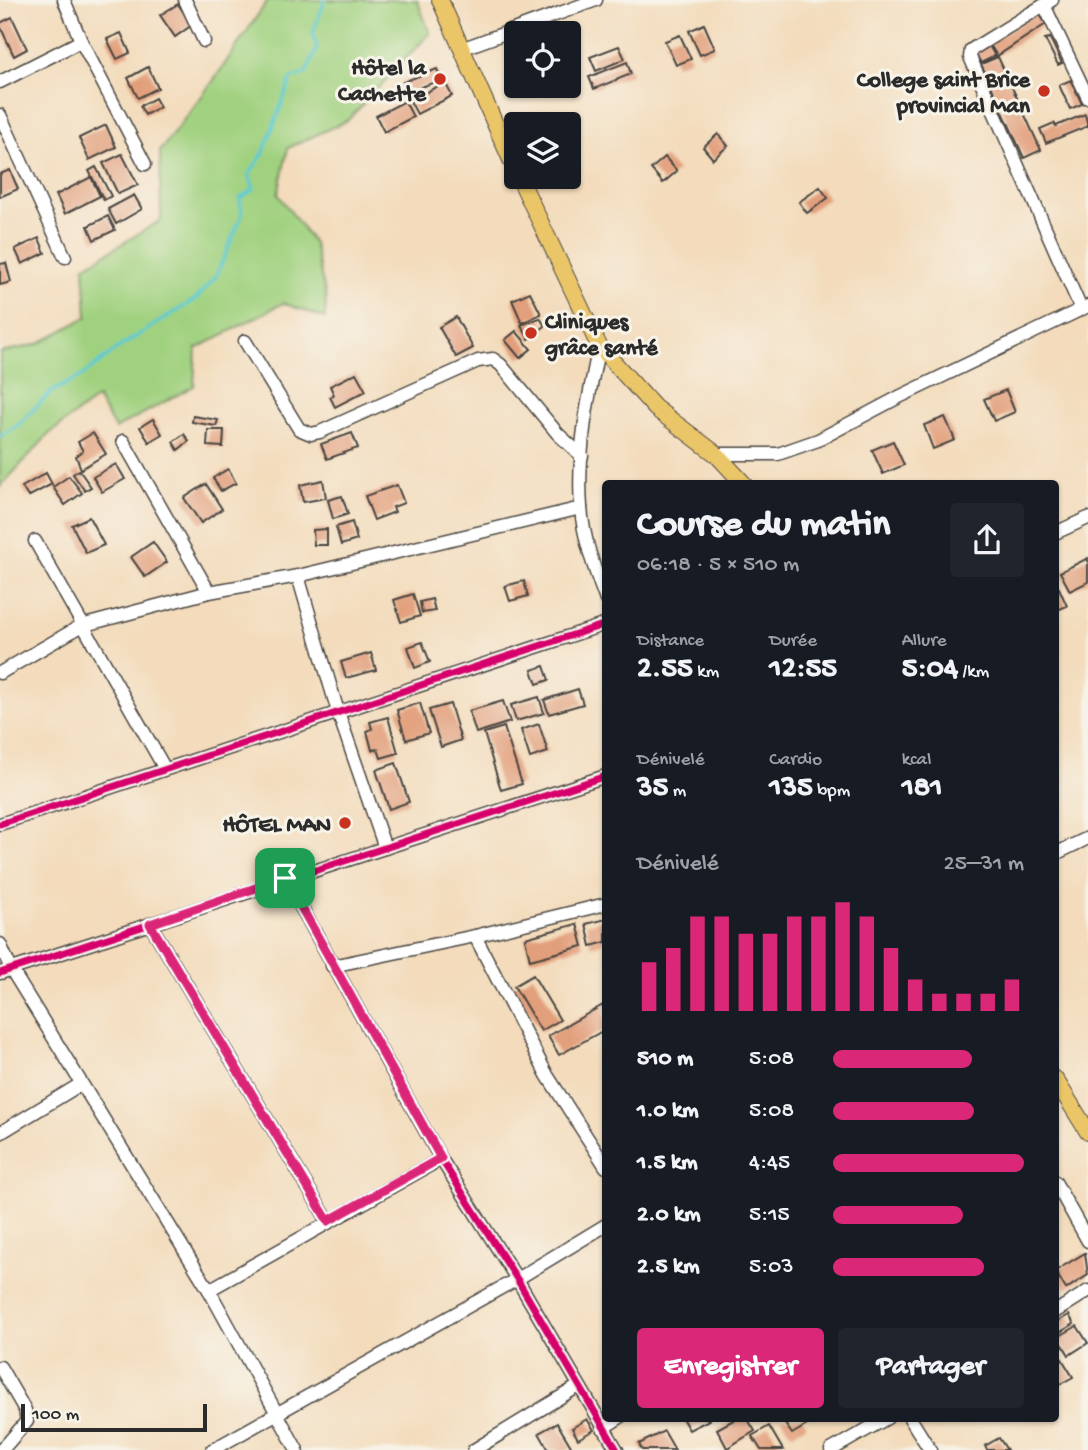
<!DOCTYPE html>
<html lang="fr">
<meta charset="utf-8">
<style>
:root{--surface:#171b24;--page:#20242c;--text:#f1f3f6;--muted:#9ea1a6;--accent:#db2777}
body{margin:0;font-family:"Gochi Hand",sans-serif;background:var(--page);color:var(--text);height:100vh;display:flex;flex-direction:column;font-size:26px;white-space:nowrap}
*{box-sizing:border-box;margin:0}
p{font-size:23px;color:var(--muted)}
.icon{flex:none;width:38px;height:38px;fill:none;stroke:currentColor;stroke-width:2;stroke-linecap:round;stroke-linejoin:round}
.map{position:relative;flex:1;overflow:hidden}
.drawer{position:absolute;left:602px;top:480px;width:457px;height:942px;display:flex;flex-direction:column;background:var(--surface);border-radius:7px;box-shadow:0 2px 5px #0004}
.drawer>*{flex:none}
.controls{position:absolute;left:504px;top:21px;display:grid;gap:14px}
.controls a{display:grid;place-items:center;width:77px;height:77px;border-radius:7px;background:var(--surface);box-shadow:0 2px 5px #0004;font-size:35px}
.scale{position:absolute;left:21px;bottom:18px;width:186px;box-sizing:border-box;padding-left:7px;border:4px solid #2b2b2b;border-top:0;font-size:19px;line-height:24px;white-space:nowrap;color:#2b2b2b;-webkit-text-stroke:5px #f7f3e8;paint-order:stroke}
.pin{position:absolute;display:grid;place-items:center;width:60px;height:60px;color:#fff;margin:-30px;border-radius:14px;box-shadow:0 4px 10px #0006}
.round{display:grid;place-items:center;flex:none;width:74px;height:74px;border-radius:7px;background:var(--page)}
.head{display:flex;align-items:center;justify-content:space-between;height:119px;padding:0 35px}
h1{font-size:38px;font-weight:800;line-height:52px}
.metrics{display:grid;grid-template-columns:repeat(3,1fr);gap:10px;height:119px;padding:7px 35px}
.metrics div{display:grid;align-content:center}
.metrics b{font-size:30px;font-weight:800}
.metrics small{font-size:19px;font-weight:400}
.metrics p{font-size:19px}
.chart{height:196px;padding:14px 35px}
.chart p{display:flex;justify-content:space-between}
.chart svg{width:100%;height:126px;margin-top:7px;stroke:var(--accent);stroke-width:6}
.primary-button{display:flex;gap:14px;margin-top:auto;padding:14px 35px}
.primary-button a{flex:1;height:80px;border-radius:7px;background:var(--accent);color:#fff;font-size:28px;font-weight:800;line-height:80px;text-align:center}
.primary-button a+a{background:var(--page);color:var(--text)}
ul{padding:0 35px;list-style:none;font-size:23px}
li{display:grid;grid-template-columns:112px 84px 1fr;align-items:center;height:52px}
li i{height:18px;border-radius:9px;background:var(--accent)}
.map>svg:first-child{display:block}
.green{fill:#a0d17f;stroke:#667e55;stroke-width:2}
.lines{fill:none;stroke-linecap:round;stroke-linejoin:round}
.stream{stroke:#5dcad1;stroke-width:3.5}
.building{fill:#e29f7b}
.minor-casing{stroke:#494541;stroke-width:15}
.major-casing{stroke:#494541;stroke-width:18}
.minor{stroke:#fff;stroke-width:12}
.major{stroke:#ebc669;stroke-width:16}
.cycleway-casing{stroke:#f7f3e8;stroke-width:11}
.cycleway{stroke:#d6006c;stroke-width:7}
.route-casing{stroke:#fff;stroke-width:14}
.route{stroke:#db2777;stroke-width:9}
.poi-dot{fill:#c8321e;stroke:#f7f3e8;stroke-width:2.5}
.labels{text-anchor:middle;stroke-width:6;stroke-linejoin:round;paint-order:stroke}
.poi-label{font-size:23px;font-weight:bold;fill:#2b2b2b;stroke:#f7f3e8;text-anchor:end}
</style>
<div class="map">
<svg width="1088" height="1450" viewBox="0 0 1088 1450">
<rect width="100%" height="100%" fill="#f7f3e8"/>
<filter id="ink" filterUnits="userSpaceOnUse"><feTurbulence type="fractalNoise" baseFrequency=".0143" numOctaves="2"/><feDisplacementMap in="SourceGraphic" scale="14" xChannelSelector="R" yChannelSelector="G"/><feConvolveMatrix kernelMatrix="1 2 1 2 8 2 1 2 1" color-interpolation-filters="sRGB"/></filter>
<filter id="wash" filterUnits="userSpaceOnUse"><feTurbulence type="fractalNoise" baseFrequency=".00686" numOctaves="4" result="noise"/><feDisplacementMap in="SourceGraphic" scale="28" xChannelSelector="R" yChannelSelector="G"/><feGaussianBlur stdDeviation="1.57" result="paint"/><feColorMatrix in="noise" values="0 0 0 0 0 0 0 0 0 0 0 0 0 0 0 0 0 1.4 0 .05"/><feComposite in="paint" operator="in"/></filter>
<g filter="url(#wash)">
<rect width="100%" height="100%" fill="#f3dbbb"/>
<path class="green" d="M268,0H417L430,33L348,120L288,148L278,194L314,244L326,297L325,318L283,303L196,349L194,386L115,429L97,398L49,434L0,487V353L38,344L87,317L84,267L161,220L160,151L214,80Z"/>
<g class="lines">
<path class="stream" d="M0,436L17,426L51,392L82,376L121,346L196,299L216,276L242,215L240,198L254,189L249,174L263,154L291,79L306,73L317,49L313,33L325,0"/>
</g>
<g id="blocks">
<g class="building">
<path d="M178,4L192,25L175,37L160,15Z"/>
<path d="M1038,12L1046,24L997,56L989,43Z"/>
<path d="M12,17L27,49L14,56L0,26V23Z"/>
<path d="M704,24L715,49L700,55L689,31Z"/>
<path d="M121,33L130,53L117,59L107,39Z"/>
<path d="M680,35L691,59L676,65L665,41Z"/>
<path d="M1050,38L1062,63L1058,65L1045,39Z"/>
<path d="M988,44L995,56L981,63L974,51Z"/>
<path d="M619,46L625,59L596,71L590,57Z"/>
<path d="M998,57L1041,150L1024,158L981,64Z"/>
<path d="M627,62L631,74L594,89L589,77Z"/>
<path d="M148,67L158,88L138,98L128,78Z"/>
<path d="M437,69L441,80L407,92L403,82Z"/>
<path d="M1071,80L1082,104L1070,109L1059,85Z"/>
<path d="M445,82L452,96L417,114L410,101Z"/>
<path d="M155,98L160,107L145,115L140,106Z"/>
<path d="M405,101L413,117L384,132L376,116Z"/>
<path d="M1085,114L1088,126L1046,143L1040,129L1054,123L1056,126Z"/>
<path d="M106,125L116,147L89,160L79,138Z"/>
<path d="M718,134L728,146L713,159L703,147Z"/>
<path d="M122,154L138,185L118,194L103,163Z"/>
<path d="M665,157L677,171L663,183L651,169Z"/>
<path d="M96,167L111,196L104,200L89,171Z"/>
<path d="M10,170L18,189L0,197V174Z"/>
<path d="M91,177L100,196L65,214L56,195Z"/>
<path d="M820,187L828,198L807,213L799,202Z"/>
<path d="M134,195L142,209L116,224L108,209Z"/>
<path d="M108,216L115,230L94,240L88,226Z"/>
<path d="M39,238L45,253L22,264L15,249Z"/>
<path d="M6,263L11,282L0,285V264Z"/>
<path d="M530,292L541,314L522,323L512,300Z"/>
<path d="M456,317L473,348L456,357L439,327Z"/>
<path d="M540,318L545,326L529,339L521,325Z"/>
<path d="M516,331L531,349L520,358L505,340Z"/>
<path d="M356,373L366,391L335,407L330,397L334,395L330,386Z"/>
<path d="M1006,390L1015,412L994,421L984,399Z"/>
<path d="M193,416L218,420L216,426L192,422Z"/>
<path d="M945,417L955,440L933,449L924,425Z"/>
<path d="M153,419L162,434L149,442L140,427Z"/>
<path d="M208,430H224L223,447L207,446Z"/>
<path d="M93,433L106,454L81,469L76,456L83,451L78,442Z"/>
<path d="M352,433L358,448L327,459L321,444Z"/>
<path d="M184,434L189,441L178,450L173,442Z"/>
<path d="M893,441L904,465L883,474L872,450Z"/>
<path d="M116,464L125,479L102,492L93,477Z"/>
<path d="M228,469L236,483L221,491L213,478Z"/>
<path d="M79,470L91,487L85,491L73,474Z"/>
<path d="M46,473L52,484L28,497L22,487Z"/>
<path d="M69,476L82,493L65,505L53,487Z"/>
<path d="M323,480L326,498L303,502L300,485Z"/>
<path d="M206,484L222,509L201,523L184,498Z"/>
<path d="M397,485L404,503L393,507L395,512L374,520L365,496Z"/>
<path d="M342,496L348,514L333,519L328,500Z"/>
<path d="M89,517L104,545L86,553L72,525Z"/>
<path d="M352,522L357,540L341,545L336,527Z"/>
<path d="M327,529V545H314L313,530Z"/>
<path d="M153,542L167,562L145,577L131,557Z"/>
<path d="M1088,558V582L1070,591L1060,572Z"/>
<path d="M524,581L528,596L510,601L505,586Z"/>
<path d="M1059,588L1067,606L1055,611V590Z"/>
<path d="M413,594L420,616L401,622L394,600Z"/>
<path d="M432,599L435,611L422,613L420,602Z"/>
<path d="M422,642L430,662L415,668L408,647Z"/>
<path d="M371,653L376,670L346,678L341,662Z"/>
<path d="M544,666L549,680L537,684L532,670Z"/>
<path d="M578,689L583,704L549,714L544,700Z"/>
<path d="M539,697L544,713L516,721L511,705Z"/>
<path d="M503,701L510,722L476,733L469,711Z"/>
<path d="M420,703L429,733L406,740L397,710Z"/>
<path d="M450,704L461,740L441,747L429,710Z"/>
<path d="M388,717L398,753L381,758L378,749L372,750L367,731L372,729L370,722Z"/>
<path d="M539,724L548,752L530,758L521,730Z"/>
<path d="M504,727L522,784L501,790L484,733Z"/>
<path d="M396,763L409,802L389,809L376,770Z"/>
<path d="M606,919V942L591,946L586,924Z"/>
<path d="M577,924L583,946L530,960L525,938Z"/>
<path d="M533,975L560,1020L541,1031L514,986Z"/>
<path d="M603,1005L606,1029L559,1055L548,1036Z"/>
<path d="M1085,1253L1088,1275L1066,1289L1055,1271Z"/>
<path d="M1069,1315L1074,1324L1055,1335V1323Z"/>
<path d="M1077,1326L1088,1343L1069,1355L1058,1337Z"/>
<path d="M1062,1359L1073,1377L1055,1387V1364Z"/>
<path d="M682,1418H707L709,1420L689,1430Z"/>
<path d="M737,1418H747L755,1431L727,1448L717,1429Z"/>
<path d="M781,1418H802L807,1425L792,1434Z"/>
<path d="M587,1419L594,1430L578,1439L572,1428Z"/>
<path d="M557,1423L572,1448L567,1450H549L539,1433Z"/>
<path d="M769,1426L783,1450H761L752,1436Z"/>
<path d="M664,1431L675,1450H642L639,1444Z"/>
<path d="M999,1438L1007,1450H987L985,1446Z"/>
</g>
</g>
</g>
<g filter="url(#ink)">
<use href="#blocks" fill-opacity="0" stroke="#494541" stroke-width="2"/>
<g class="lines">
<defs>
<g id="minor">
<path d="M64,0L81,41L145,164"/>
<path d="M185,0L204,41"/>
<path d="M1052,0L971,50L970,57L1081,309"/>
<path d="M1044,5L1088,98"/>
<path d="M461,49L596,0"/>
<path d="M0,82L81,41"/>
<path d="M0,115L65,257"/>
<path d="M245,341L299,429L311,434L320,432L478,361L493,359L501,365L558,434L582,456"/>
<path d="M599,346C588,398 577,453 581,507C583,538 595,571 606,600"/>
<path d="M123,441L209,592"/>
<path d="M716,454H778L818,440L899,397L1088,306"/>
<path d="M1055,533L1088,518"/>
<path d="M35,541L165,769"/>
<path d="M298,576L338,712L385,848"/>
<path d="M0,673L81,626L209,592L298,576L581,508"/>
<path d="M0,824L606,624"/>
<path d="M1055,854L1088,838"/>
<path d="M285,878L441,1159L517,1279L617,1450"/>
<path d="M150,924L328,1221"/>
<path d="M475,936L547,1075L606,1167"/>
<path d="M0,944L11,969L209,1290L297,1450"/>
<path d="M332,966L475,936L606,904"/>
<path d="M0,973L606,776"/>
<path d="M0,1133L81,1084"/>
<path d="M1055,1182L1088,1241"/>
<path d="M209,1290L441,1159"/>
<path d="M1055,1312L1088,1291"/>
<path d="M0,1367L25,1410L27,1421L2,1450"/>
<path d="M910,1418L930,1450"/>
<path d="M603,1428L619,1418"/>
<path d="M212,1450L517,1279L606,1225"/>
<path d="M474,1450L577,1387"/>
<path d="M831,1450L887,1418"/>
</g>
<g id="major">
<path d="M440,0L516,171"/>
<path d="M519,177L599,346L655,408L716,454L743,483"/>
<path d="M1055,1079L1088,1132"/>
</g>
</defs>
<use href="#minor" class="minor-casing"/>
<use href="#major" class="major-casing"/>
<use href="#minor" class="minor"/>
<use href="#major" class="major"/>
<defs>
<g id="cycleway">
<path d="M0,824L606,624"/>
<path d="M285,878L441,1159L517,1279L617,1450"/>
<path d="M0,973L606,776"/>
</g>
</defs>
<use href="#cycleway" class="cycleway-casing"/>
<use href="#cycleway" class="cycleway"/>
</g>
</g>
<g class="lines" filter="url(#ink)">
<defs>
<path id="route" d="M285,878L441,1158L328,1221L150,924Z"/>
</defs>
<use href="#route" class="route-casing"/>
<use href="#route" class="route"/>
</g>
<g class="poi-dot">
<circle cx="440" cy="79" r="7"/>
<circle cx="1044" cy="91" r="7"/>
<circle cx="531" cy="333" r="7"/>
<circle cx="345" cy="823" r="7"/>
</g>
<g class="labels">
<g class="poi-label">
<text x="426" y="74">Hôtel la<tspan x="426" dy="26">Cachette</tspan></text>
<text x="1030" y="86">College saint Brice<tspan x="1030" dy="26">provincial Man</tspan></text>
<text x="545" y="328" text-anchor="start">Cliniques<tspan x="545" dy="26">grâce santé</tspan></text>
<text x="331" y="831">HÔTEL MAN</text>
</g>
</g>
</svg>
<div class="controls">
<a><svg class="icon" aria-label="locate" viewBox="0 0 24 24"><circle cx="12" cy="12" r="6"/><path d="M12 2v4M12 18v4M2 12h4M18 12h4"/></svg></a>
<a><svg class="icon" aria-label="layers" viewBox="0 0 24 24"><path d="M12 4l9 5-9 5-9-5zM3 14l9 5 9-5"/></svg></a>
</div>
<div class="scale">100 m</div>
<div class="pin" style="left:285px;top:878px;background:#1e9e55"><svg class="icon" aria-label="arrive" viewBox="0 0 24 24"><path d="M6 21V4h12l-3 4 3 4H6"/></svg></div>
<section class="drawer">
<div class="head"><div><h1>Course du matin</h1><p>06:18 · 5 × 510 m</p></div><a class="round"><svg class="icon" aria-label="share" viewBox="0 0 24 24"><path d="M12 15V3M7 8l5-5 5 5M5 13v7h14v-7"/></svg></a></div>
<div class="metrics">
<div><p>Distance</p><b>2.55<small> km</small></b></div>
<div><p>Durée</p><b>12:55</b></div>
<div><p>Allure</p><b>5:04<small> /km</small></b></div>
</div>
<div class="metrics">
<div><p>Dénivelé</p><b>35<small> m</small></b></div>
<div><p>Cardio</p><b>135<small> bpm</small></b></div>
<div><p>kcal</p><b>181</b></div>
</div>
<div class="chart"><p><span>Dénivelé</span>25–31 m</p>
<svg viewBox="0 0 160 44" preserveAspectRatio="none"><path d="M5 44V27M15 44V22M25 44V11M35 44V11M45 44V17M55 44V17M65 44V11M75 44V11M85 44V6M95 44V11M105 44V22M115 44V33M125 44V38M135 44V38M145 44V38M155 44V33"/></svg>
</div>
<ul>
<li><b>510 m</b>5:08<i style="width:73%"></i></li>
<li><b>1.0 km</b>5:08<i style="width:74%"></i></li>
<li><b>1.5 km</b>4:45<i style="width:100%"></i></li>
<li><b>2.0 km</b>5:15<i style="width:68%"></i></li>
<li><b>2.5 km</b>5:03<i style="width:79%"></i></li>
</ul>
<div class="primary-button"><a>Enregistrer</a><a>Partager</a></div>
</section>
</div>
